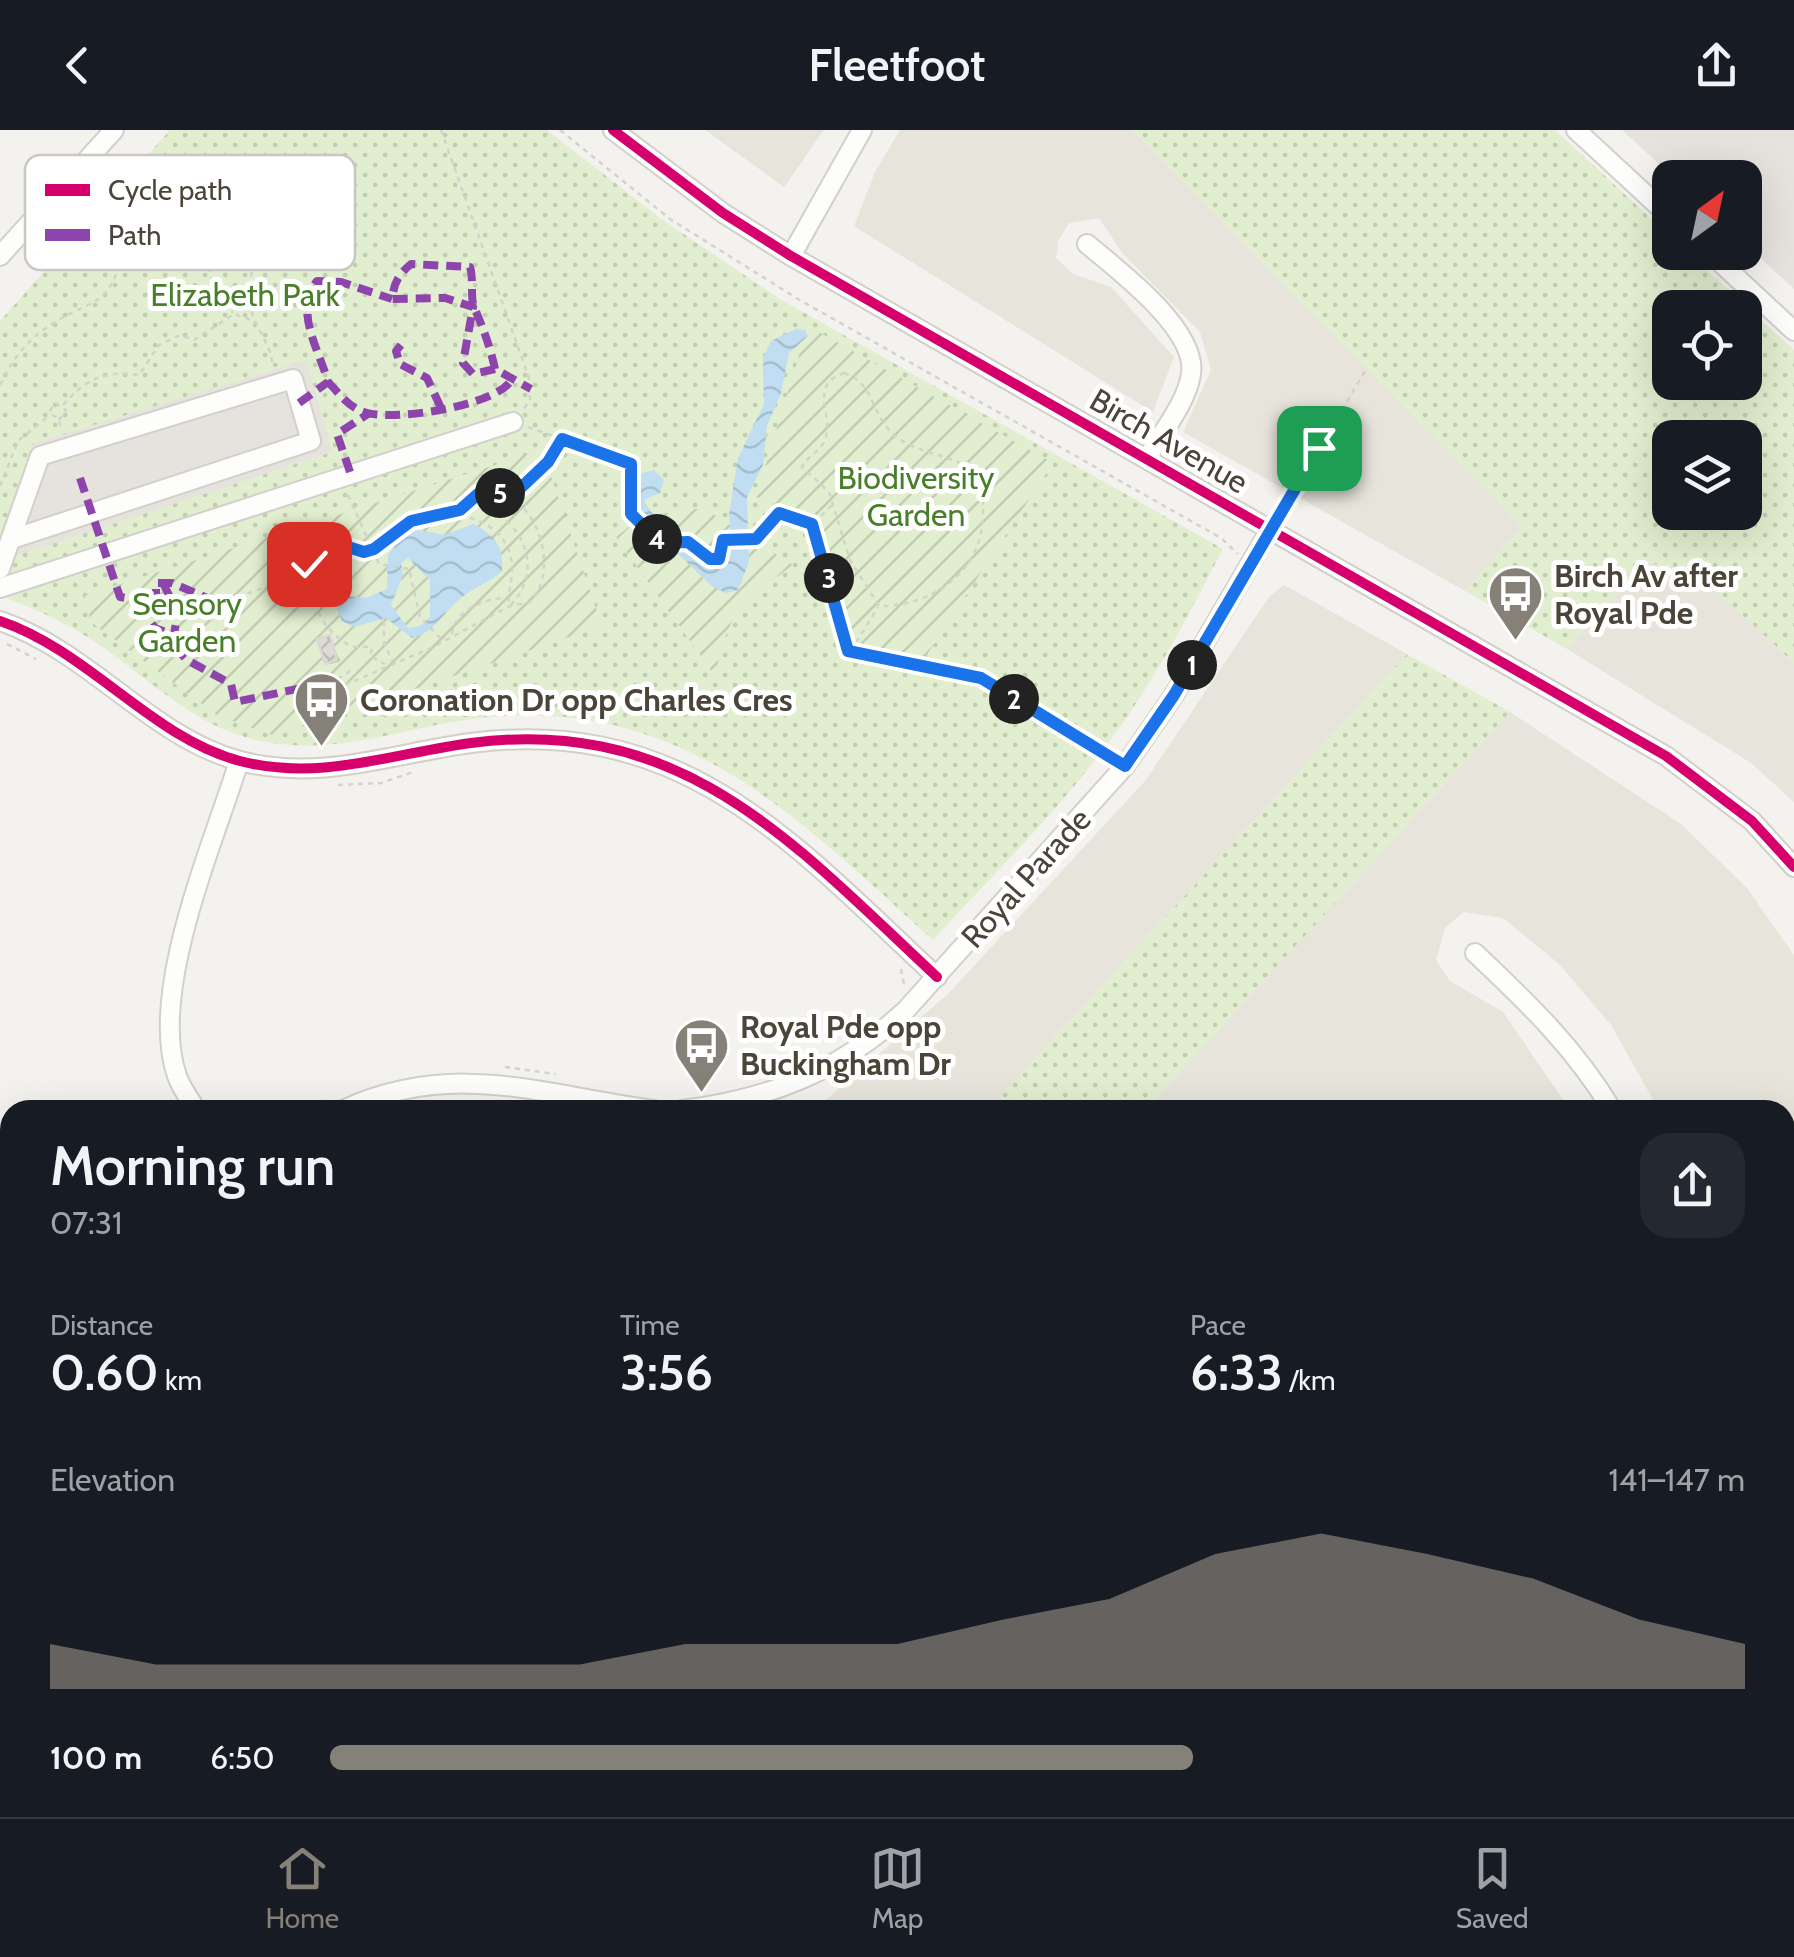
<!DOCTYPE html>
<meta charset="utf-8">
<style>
:root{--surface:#171b24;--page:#242831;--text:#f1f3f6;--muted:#9ea1a6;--line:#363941;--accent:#868178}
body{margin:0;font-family:Cabin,sans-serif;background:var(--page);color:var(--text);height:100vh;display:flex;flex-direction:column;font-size:38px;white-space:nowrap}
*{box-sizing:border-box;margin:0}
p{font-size:32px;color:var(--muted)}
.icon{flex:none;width:55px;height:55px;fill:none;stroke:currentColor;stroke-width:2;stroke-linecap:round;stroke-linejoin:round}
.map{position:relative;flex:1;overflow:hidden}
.details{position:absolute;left:0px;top:970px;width:1795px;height:718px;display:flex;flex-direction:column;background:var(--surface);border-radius:30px 30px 0 0;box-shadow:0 10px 40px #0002}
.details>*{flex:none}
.needle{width:65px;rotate:33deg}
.controls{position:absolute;left:1652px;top:30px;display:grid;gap:20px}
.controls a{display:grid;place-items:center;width:110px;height:110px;border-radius:20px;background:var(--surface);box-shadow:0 10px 40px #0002;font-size:50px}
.pin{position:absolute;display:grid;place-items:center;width:85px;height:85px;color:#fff;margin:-42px;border-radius:20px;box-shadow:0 5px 15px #0006}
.km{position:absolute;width:50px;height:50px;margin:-25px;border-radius:50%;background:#222;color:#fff;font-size:28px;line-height:50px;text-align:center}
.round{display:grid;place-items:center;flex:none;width:105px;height:105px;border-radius:30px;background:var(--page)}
.headline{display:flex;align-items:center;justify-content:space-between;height:170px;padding:0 50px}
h1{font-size:55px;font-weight:600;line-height:75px}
.metrics{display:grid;grid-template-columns:repeat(3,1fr);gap:15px;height:170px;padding:10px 50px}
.metrics div{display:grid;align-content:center}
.metrics b{font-size:50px;font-weight:600}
.metrics small{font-size:28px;font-weight:400}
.metrics p{font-size:28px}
.chart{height:280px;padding:20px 50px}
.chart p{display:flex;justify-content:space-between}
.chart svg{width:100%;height:180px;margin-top:10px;fill:var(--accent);opacity:.7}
ul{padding:0 50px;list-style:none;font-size:32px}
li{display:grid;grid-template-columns:160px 120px 1fr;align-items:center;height:75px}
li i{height:25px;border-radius:12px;background:var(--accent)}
header{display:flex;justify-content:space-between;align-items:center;height:130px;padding:0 50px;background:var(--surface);font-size:45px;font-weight:600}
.menu{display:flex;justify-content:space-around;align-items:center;height:140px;border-top:2px solid var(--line);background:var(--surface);font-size:28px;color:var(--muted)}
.menu a{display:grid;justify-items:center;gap:5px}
.menu .active{color:var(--accent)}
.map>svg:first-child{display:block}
.residential{fill:#e7e4dc}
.industrial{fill:#e6e2de}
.park{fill:url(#park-dots);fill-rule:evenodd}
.garden{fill:url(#garden-furrows)}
.parking{fill:#e6e3df}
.water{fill:url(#water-waves);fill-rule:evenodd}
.shadow{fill:#0003}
.building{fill:url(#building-cross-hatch);stroke:#dcd9d4;stroke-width:2.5}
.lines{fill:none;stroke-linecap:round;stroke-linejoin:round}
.minor-casing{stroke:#d2d0cb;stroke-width:22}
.highway-casing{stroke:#ccbfa9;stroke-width:30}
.path{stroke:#d3d2cc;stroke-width:2.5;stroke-dasharray:5 5;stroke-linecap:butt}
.minor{stroke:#fdfdfc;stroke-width:18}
.highway{stroke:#ede8db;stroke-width:25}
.quiet{stroke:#8e44ad;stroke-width:8;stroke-dasharray:15 8;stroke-linecap:butt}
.cycleway-casing{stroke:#fff;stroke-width:16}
.cycleway{stroke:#d6006c;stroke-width:10}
.route-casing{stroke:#fff;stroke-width:20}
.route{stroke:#1a73e8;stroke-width:12}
.labels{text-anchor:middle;stroke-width:10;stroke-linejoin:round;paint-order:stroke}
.park-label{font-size:32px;fill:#4a7f2a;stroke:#fff}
.street-label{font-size:32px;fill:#4b4439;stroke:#fff}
.poi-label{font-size:32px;font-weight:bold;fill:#4b4439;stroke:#fff;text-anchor:start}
.key{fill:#fff;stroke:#c9c7c4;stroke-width:2.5}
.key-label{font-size:28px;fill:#4b4439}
</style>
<header><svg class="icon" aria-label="back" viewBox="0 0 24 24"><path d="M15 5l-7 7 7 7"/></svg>Fleetfoot<svg class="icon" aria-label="share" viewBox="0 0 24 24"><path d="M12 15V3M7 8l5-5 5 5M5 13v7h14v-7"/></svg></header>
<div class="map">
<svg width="1794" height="1687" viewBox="0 0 1794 1687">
<defs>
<pattern id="park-dots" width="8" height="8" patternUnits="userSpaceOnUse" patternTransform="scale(2.5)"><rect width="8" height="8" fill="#e1eecf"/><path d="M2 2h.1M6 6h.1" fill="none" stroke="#c3cdb2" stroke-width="1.8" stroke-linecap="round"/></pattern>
<pattern id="garden-furrows" width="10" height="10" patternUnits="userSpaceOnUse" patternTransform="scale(2.5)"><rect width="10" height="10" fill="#e1eecf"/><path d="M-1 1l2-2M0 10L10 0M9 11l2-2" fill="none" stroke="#c3cdb2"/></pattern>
<pattern id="water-waves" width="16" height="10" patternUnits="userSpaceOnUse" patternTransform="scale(2.5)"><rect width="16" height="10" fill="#c0ddf1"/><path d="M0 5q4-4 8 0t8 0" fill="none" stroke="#a6bfcf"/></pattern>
<pattern id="building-cross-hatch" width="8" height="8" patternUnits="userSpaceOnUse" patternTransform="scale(2.5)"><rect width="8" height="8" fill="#dedbd6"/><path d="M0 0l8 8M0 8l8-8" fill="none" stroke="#c0bdb8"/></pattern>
</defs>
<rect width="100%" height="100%" fill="#f4f2ee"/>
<g class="residential">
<path d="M705,0H824L784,57Z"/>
<path d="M900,0H1132L1523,397L1465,461L1183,302L1211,240L1200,202L1123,124L1099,88L1069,93L1058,111L1056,128L1073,144L1111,157L1174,227L1153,282L854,96L875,42Z"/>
<path d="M1647,432L1701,447L1794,533V672L1751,633L1567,519Z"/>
<path d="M1284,455L1407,524L988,980H823L820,975L948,864L1145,651L1269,467Z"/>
<path d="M1510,582L1681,694L1747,758L1794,825V1143L1785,1145V980H1659L1611,895L1559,834L1503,788L1464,782L1445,798L1436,830L1450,851L1503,882L1570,980H1145Z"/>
<path d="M1794,1221V1426L1785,1419V1224Z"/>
<path d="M1794,1633V1687H1453L1454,1678H1785V1636Z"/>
<path d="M504,1678H634L628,1687H496Z"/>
<path d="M713,1678H930L941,1687H704Z"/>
</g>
<path class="industrial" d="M1622,0H1794V159L1745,114V48L1673,47Z"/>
<g class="park">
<path d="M170,0H547L660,88L780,169L1223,419C1192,478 1162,537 1124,591C1069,671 998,739 933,810C795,686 683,566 480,588C400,597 339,628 256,610C196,596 156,555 108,521C75,497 38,479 0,466V191Z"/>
<path d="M1132,0H1555L1670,106V122L1688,123L1794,220V533L1701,447L1648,432L1567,519L1465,461L1523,397ZM1670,178H1745V252H1670ZM1670,308H1745V382H1670Z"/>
<path d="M1407,524L1510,582L1145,980H988Z"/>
<path d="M91,1678H215L227,1687H101Z"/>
<path d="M345,1678H504L495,1687H355Z"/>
<path d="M1100,1678H1316L1331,1687H1092Z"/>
</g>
<g class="garden">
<path d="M808,196L1053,333L924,529L851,516L820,387L756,367Z"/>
<path d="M542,320L602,496L275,606L218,586L91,492L83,466Z"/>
<path d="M703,378L793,435C739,475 730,478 715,546L616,407L642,387Z"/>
</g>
<path class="parking" d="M306,230L332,322L0,431V407L34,313Z"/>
<g class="water">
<path d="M796,199L805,200L808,206L789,223L781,263L767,296L763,335L747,367L749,432L738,460L726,463L713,457L638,386L634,377L639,344L654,340L664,350L660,363L644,370C650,387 706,440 724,434L731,411L729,384L738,328L764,274L763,228L771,211Z"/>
<path d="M474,394C495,406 504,416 502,441C489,453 474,457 461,468C442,483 437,501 412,508L386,488L353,497L342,491L337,479L339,465L366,468L387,459L388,425C410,394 412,399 444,405ZM408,428L430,450V487L420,496L408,498L391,475L403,445L401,433Z"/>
</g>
<path class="shadow" d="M329,507L340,531L331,534L328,532Z"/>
<path class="building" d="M330,505L337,530L325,534L317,509Z"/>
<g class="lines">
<defs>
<g id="minor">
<path d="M613,0L723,83L791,126L1666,626L1752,691L1794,737"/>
<path d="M1576,0L1670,87"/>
<path d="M1087,114C1118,140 1198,200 1191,244C1187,272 1162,302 1148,327"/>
<path d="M1709,122L1794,201"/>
<path d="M0,126L114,0"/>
<path d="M791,126L862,0"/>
<path d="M0,439L40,326L293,249L311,311L12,409"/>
<path d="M0,458L513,292"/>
<path d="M0,491C89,521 152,608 240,631C320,652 394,623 471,613C685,585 796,716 937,847"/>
<path d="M1475,823C1527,872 1576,919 1612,980"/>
<path d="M196,980C190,969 181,958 177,946C148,862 213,715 239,631"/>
<path d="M343,980C453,929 543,965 654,980"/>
<path d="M682,980C771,969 839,941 905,881L1125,636L1174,565L1271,398"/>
<path d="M1785,1183L1794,1180"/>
<path d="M0,1318L10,1307"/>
<path d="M0,1443L10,1452"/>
<path d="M1785,1459L1794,1463"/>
<path d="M0,1473L10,1482"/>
<path d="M1785,1607L1794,1605"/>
<path d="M263,1678L274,1687"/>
<path d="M297,1678L308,1687"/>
<path d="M963,1678L973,1687"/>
<path d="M661,1687L673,1678"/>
<path d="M1056,1687L1064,1678"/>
<path d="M1414,1687L1419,1678"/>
</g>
<g id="highway">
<path d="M0,1644L10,1653"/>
<path d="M57,1678L67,1687"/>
</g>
</defs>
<use href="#minor" class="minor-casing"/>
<use href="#highway" class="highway-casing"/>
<g class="path">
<path d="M441,0L529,248L530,269L524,279"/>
<path d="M560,0L670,89L798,169L1221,408L1238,424"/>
<circle cx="197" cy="88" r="11"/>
<path d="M204,80L217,58"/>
<path d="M201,98L211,148L233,183"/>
<path d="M844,243C873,252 871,281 890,301C912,326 964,324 978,347C983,355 983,368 983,378C986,438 936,476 879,476L850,430L829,362L802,337C808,325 823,321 826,306C832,282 809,255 844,243Z"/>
<path d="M0,255C17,219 37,200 73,182C83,177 98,172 105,163C128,138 117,98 138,71C172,29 245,50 254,104C258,126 247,150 250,173C252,196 273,215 272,236"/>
<path d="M63,275C86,249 104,240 139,245L159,215L180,205L194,210L234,184L251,190"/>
<path d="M59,290L66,280L55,273L49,282L59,290L61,299"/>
<path d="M528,297L631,333V384L661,413L688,412L710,429H719L723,410L756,409L779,383L812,394L848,521L981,548L1111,628"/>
<path d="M0,356L18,311L50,285"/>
<path d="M348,365L379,434L409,439L420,487L442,510"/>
<path d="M510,367L548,332L562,310"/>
<path d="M472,371C518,384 548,435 511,475"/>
<path d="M1280,383L1367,238"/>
<path d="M450,384C485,388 514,404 512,444C511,456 507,465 510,476"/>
<path d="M814,393L833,374"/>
<path d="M296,442L309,433L335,429L338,434L314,449C310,477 326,502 349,515C357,519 363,515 372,518L370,526L385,534"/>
<path d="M219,473L284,451L295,443L298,430L312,420L333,412L364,422L374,419L411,391L460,380L478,364C532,349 564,437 530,472L510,476L433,517L352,552L338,555L335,551L350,541"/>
<path d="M384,491V512L392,531"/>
<path d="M452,504C454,481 484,468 506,468"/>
<path d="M7,514L36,529"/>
<path d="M851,521L878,477"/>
<path d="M338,655L381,653L413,642"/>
<path d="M901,839L904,854"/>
<path d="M505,937L556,944"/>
<path d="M310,980L328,970"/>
<path d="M0,1289L10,1278"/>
</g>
<use href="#minor" class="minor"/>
<use href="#highway" class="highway"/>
<g class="quiet">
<path d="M401,215L396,221L400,234L427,248L441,278"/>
<path d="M495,239L473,244L463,233L473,177L445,168L392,169C394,153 398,145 411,134L470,137C474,150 470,168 474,177C483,198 490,216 495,239L531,259"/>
<path d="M328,252C339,263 348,277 364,282C392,292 498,276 512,249"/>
<path d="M299,273L328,252C318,217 294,182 317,151L341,152L392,169"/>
<path d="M350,342L337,304L368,284"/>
<path d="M80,348L120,467L156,473V453H172L219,473"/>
<path d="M163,453L178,483L172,514L187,530L231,554L235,572L335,551"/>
<path d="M156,473L149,490L155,498L173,505"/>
</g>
<defs>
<g id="cycleway">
<path d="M613,0L723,83L791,126L1666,626L1752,691L1794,737"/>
<path d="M0,491C89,521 152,608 240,631C320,652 394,623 471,613C685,585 796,716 937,847"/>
</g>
</defs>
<use href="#cycleway" class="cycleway-casing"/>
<use href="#cycleway" class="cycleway"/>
</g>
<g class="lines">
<defs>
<path id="route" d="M309,434L295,443L298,430L332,412L364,422L374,419L411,391L460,380L478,364L497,362L510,368L548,332L562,309L631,334V384L661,413L688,412L710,429H719L723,410L756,409L779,383L812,394L848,521L981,548L1125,636L1174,565L1319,318"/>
</defs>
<use href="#route" class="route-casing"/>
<use href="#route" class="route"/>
</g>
<defs>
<symbol id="bus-pin" viewBox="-11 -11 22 30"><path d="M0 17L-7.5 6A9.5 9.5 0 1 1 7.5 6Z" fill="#868178" stroke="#fff"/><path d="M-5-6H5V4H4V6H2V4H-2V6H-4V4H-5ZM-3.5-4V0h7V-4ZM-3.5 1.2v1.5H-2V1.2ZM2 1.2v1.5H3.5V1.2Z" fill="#fff"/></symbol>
</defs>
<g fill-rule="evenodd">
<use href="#bus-pin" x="1484" y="432" width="63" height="86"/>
<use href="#bus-pin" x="290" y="538" width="63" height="86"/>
<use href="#bus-pin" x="670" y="884" width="63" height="86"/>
</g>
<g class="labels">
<g class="park-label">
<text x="245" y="176">Elizabeth Park</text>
<text x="916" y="359">Biodiversity<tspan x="916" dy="37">Garden</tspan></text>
<text x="187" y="485">Sensory<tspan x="187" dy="37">Garden</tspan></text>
</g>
<g class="street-label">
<text transform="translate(1169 311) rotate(30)" y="11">Birch Avenue</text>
<text transform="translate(1026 748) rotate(-48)" y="11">Royal Parade</text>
</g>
<g class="poi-label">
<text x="1554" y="457">Birch Av after<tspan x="1554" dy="37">Royal Pde</tspan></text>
<text x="360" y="581">Coronation Dr opp Charles Cres</text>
<text x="740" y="908">Royal Pde opp<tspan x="740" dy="37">Buckingham Dr</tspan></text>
</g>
</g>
<rect x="25" y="25" width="330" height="115" rx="15" class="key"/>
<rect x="45" y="54" width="45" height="12" fill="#d6006c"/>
<rect x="45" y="99" width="45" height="12" fill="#8e44ad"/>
<g class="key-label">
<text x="108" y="70">Cycle path</text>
<text x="108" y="115">Path</text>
</g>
</svg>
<div class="controls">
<a><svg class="needle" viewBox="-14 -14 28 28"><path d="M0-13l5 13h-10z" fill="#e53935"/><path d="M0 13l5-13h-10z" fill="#9ea1a6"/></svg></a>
<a><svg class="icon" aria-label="locate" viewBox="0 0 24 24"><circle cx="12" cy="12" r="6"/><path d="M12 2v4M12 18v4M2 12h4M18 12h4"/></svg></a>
<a><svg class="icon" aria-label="layers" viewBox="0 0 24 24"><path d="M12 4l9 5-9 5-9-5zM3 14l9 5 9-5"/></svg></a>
</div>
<div class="pin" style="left:1319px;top:318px;background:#1e9e55"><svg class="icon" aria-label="arrive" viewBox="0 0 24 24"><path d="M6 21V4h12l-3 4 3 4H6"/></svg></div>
<div class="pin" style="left:309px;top:434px;background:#d93025"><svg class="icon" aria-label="check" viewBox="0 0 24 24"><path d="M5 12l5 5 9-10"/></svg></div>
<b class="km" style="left:1192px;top:535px">1</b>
<b class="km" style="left:1014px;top:569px">2</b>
<b class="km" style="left:829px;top:448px">3</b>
<b class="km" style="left:657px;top:409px">4</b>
<b class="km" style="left:500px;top:363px">5</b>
<section class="details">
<div class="headline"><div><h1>Morning run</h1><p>07:31</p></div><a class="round"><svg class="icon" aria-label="share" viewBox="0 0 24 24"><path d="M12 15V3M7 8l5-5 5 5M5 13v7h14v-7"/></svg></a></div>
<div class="metrics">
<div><p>Distance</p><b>0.60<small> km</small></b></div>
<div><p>Time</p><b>3:56</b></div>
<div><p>Pace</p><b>6:33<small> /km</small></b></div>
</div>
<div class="chart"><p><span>Elevation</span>141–147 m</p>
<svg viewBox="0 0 160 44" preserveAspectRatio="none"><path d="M0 44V33L10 38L20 38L30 38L40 38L50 38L60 33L70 33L80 33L90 27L100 22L110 11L120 6L130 11L140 17L150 27L160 33V44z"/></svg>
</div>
<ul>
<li><b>100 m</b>6:50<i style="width:61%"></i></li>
</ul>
</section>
</div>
<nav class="menu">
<a class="active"><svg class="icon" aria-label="home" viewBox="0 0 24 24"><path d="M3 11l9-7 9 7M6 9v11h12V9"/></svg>Home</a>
<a><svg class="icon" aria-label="map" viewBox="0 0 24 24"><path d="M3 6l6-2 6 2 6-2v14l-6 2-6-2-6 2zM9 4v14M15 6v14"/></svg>Map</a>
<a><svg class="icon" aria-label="saved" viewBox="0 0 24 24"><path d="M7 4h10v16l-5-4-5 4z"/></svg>Saved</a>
</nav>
